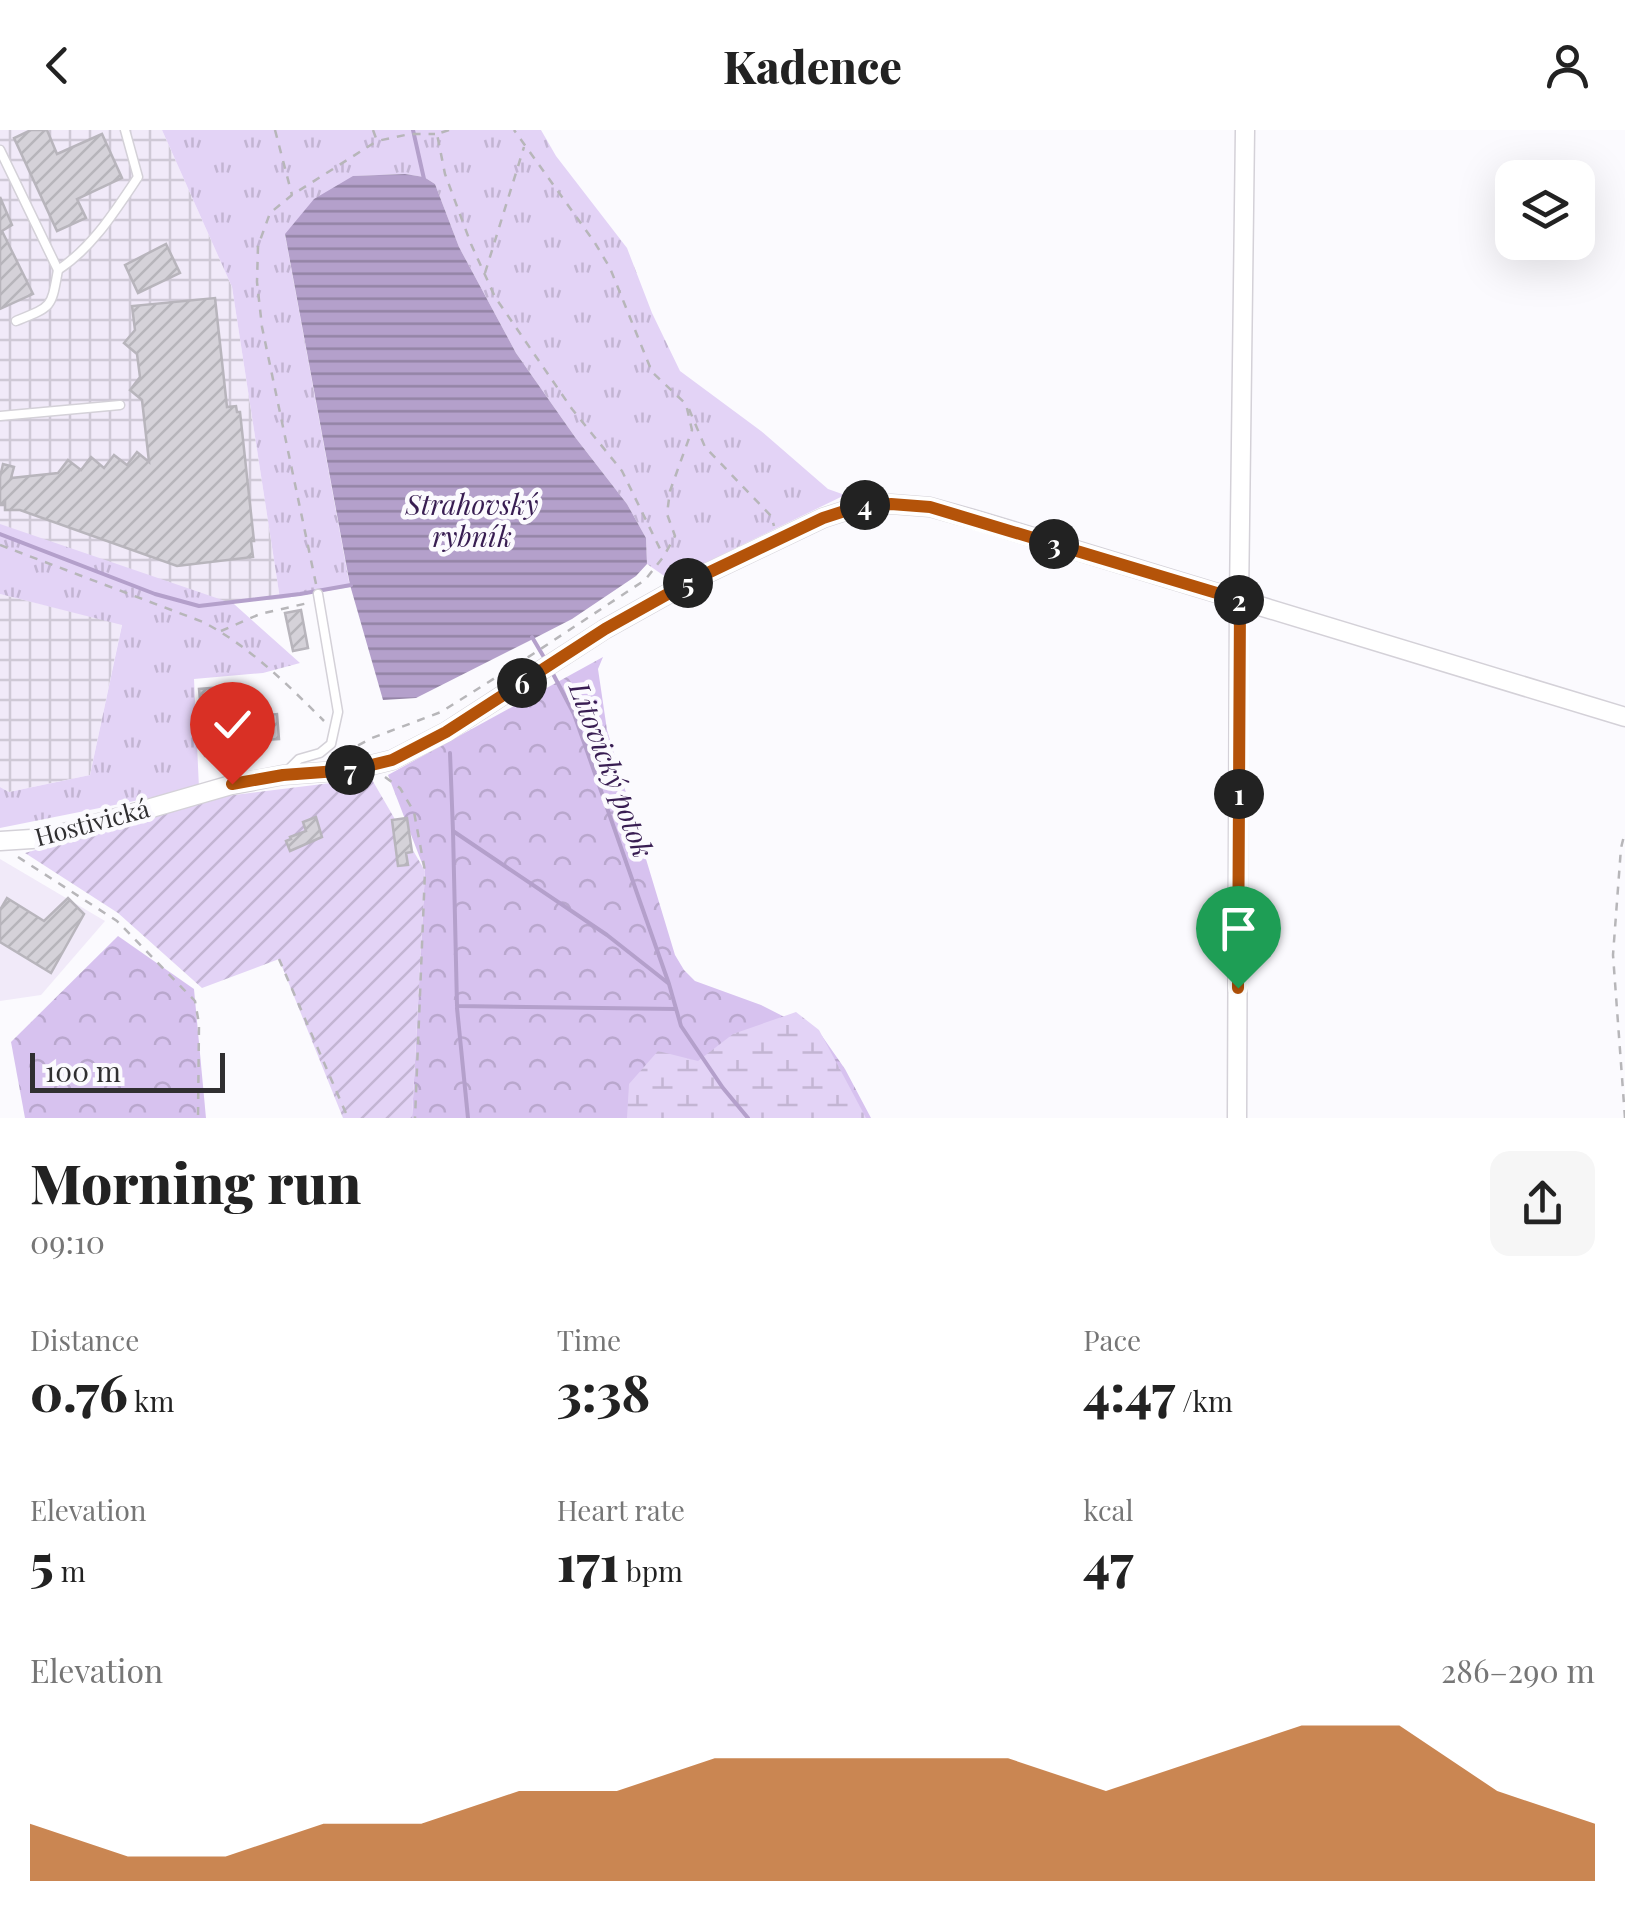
<!DOCTYPE html>
<meta charset="utf-8">
<style>
:root{--surface:#fff;--page:#f6f6f6;--text:#222;--muted:#767676;--accent:#b45309}
body{margin:0;font-family:"Playfair Display",serif;background:var(--page);color:var(--text);height:100vh;display:flex;flex-direction:column;font-size:38px;white-space:nowrap}
*{box-sizing:border-box;margin:0}
p{font-size:32px;color:var(--muted)}
.icon{flex:none;width:55px;height:55px;fill:none;stroke:currentColor;stroke-width:2;stroke-linecap:round;stroke-linejoin:round}
.map{position:relative;height:988px;overflow:hidden}
.sheet{display:flex;flex-direction:column;background:var(--surface);flex:1}
.sheet>*{flex:none}
.controls{position:absolute;left:1495px;top:30px;display:grid;gap:20px}
.controls a{display:grid;place-items:center;width:100px;height:100px;border-radius:20px;background:var(--surface);box-shadow:0 10px 40px #0002;font-size:50px}
.scale{position:absolute;left:30px;bottom:25px;width:195px;box-sizing:border-box;padding-left:10px;border:5px solid #302f31;border-top:0;font-size:28px;line-height:35px;white-space:nowrap;color:#302f31;-webkit-text-stroke:8px #fbfafe;paint-order:stroke}
.pin{position:absolute;display:grid;place-items:center;width:85px;height:85px;color:#fff;margin:-102px -42px;border-radius:50% 50% 50% 0;rotate:-45deg;box-shadow:0 0 10px #0007}
.pin .icon{rotate:45deg}
.km{position:absolute;width:50px;height:50px;margin:-25px;border-radius:50%;background:#222;color:#fff;font-size:28px;line-height:50px;text-align:center}
.round{display:grid;place-items:center;flex:none;width:105px;height:105px;border-radius:20px;background:var(--page)}
.headline{display:flex;align-items:center;justify-content:space-between;height:170px;padding:0 30px}
h1{font-size:55px;font-weight:800;line-height:75px}
.metrics{display:grid;grid-template-columns:repeat(3,1fr);gap:15px;height:170px;padding:10px 30px}
.metrics div{display:grid;align-content:center}
.metrics b{font-size:50px;font-weight:800}
.metrics small{font-size:28px;font-weight:400}
.metrics p{font-size:28px}
.chart{height:280px;padding:20px 30px}
.chart p{display:flex;justify-content:space-between}
.chart svg{width:100%;height:180px;margin-top:10px;fill:var(--accent);opacity:.7}
header{display:flex;justify-content:space-between;align-items:center;height:130px;padding:0 30px;background:var(--surface);font-size:45px;font-weight:800}
.map>svg:first-child{display:block}
.built{fill:#f1eaf9}
.industrial{fill:url(#industrial-grid)}
.grass{fill:url(#grass-tufts)}
.forest{fill:url(#forest-crowns)}
.wetland{fill:url(#wetland-marsh)}
.garden{fill:url(#garden-furrows)}
.water{fill:url(#water-rules)}
.lines{fill:none;stroke-linecap:round;stroke-linejoin:round}
.stream{stroke:#b4a0cb;stroke-width:4}
.building{fill:url(#building-hatch);stroke:#b8b5bc;stroke-width:2.5}
.service-casing{stroke:#d4d1d8;stroke-width:11}
.tertiary-casing{stroke:#d4d1d8;stroke-width:21}
.path{stroke:#b7b6b9;stroke-width:2.5;stroke-dasharray:8 8;stroke-linecap:butt}
.service{stroke:#fff;stroke-width:8}
.tertiary{stroke:#fff;stroke-width:18}
.route-casing{stroke:#fff;stroke-width:20}
.route{stroke:#b45309;stroke-width:12}
.labels{text-anchor:middle;stroke-width:9;stroke-linejoin:round;paint-order:stroke}
.street-label{font-size:25px;fill:#302f31;stroke:#fbfafe}
.water-label{font-size:28px;font-style:italic;fill:#381d52;stroke:#fbfafe}
</style>
<header><svg class="icon" aria-label="back" viewBox="0 0 24 24"><path d="M15 5l-7 7 7 7"/></svg>Kadence<svg class="icon" aria-label="person" viewBox="0 0 24 24"><circle cx="12" cy="8" r="4"/><path d="M4 21q1-7 8-7t8 7"/></svg></header>
<div class="map">
<svg width="1625" height="988" viewBox="0 0 1625 988">
<defs>
<pattern id="industrial-grid" width="8" height="8" patternUnits="userSpaceOnUse" patternTransform="scale(2.5)"><rect width="8" height="8" fill="#f1eaf9"/><path d="M0 4h8M4 0v8" fill="none" stroke="#cfc9d6"/></pattern>
<pattern id="grass-tufts" width="24" height="20" patternUnits="userSpaceOnUse" patternTransform="scale(2.5)"><rect width="24" height="20" fill="#e3d3f6"/><path d="M3 7l-1-3M5 7V3M7 7l1-3M15 17l-1-3M17 17v-4M19 17l1-3" fill="none" stroke="#c3b5d3"/></pattern>
<pattern id="forest-crowns" width="20" height="18" patternUnits="userSpaceOnUse" patternTransform="scale(2.5)"><rect width="20" height="18" fill="#d7c2ef"/><path d="M2 6a3 3 0 1 1 6 0M12 15a3 3 0 1 1 6 0" fill="none" stroke="#b9a7cd"/></pattern>
<pattern id="wetland-marsh" width="20" height="14" patternUnits="userSpaceOnUse" patternTransform="scale(2.5)"><rect width="20" height="14" fill="#e3d3f6"/><path d="M1 5h8M5 5V1M11 12h8M15 12V8" fill="none" stroke="#c3b5d3"/></pattern>
<pattern id="garden-furrows" width="10" height="10" patternUnits="userSpaceOnUse" patternTransform="scale(2.5)"><rect width="10" height="10" fill="#e3d3f6"/><path d="M-1 1l2-2M0 10L10 0M9 11l2-2" fill="none" stroke="#c3b5d3"/></pattern>
<pattern id="water-rules" width="6" height="5" patternUnits="userSpaceOnUse" patternTransform="scale(2.5)"><rect width="6" height="5" fill="#b4a0cb"/><path d="M0 2.5h6" fill="none" stroke="#9383a5"/></pattern>
<pattern id="building-hatch" width="6" height="6" patternUnits="userSpaceOnUse" patternTransform="scale(2.5)"><rect width="6" height="6" fill="#d5d2d9"/><path d="M-1 1l2-2M0 6l6-6M5 7l2-2" fill="none" stroke="#b7b5bb"/></pattern>
</defs>
<rect width="100%" height="100%" fill="#fbfafe"/>
<path class="built" d="M0,729L105,791L41,865L0,871Z"/>
<g class="industrial">
<path d="M0,0H162L232,157L280,469L198,473L0,400Z"/>
<path d="M0,464L122,494L90,645L9,662L0,657Z"/>
</g>
<g class="grass">
<path d="M162,0H541L556,26L627,118L652,183L680,241L761,301L828,359L845,365L670,450L647,434L646,408L627,374L575,307L516,223L459,117L435,54L424,47L405,44L354,46L285,105L350,457L280,469L232,157Z"/>
<path d="M0,394L234,474L300,533L263,543L194,549L199,658L0,698V657L9,662L90,645L122,495L0,464Z"/>
</g>
<g class="forest">
<path d="M603,527L598,539L607,600L675,825L684,840L695,851L761,875L822,906L845,939L871,988H412L425,741L388,645Z"/>
<path d="M118,806L194,859L206,988H25L11,912Z"/>
</g>
<path class="wetland" d="M796,882L819,900L866,988H627L629,954L658,921L698,931L733,904Z"/>
<path class="garden" d="M371,648L425,741L412,988H343L279,829L202,858L118,783L25,723L226,666Z"/>
<path class="water" d="M405,44L424,47L435,54L459,117L516,223L575,307L627,374L646,408L647,434L636,446L572,489L533,509L416,568L383,570L350,455L285,104L314,69L353,46Z"/>
<g class="lines">
<g class="stream">
<path d="M413,0L424,49"/>
<path d="M0,404L155,464L199,476L300,464L351,455"/>
<path d="M532,507L545,529"/>
<path d="M552,542L574,584L669,854L681,896L723,958L748,988"/>
<path d="M450,623L453,701L607,805L668,853"/>
<path d="M453,701L457,876L676,879"/>
<path d="M457,878L468,988"/>
</g>
</g>
<g class="building">
<path d="M31,0H47L57,24L102,4L122,48L77,69L86,88L57,101L14,8Z"/>
<path d="M0,67L12,95L2,101L33,164L0,179Z"/>
<path d="M166,114L180,143L138,163L125,135Z"/>
<path d="M215,168L227,277L236,276L237,282H240L254,411H251L253,427L177,436L20,380H5V370L3,375H0V347L3,334L14,337L11,348L58,343L68,330L81,340L91,327L104,338L114,325L127,335L137,322L149,332L142,270L130,260L140,247L137,224L124,213L135,200L132,176Z"/>
<path d="M301,480L308,518L293,521L285,483Z"/>
<path d="M234,556L236,588L277,584L279,609L231,612L232,624L205,626L199,559Z"/>
<path d="M316,687L322,707L290,721L286,711L291,709L290,707L306,701L303,692Z"/>
<path d="M407,688L412,722L406,723L408,735L398,736L392,690Z"/>
<path d="M7,768L44,791L68,768L84,784L51,843L0,812V780Z"/>
</g>
<g class="lines">
<defs>
<g id="service">
<path d="M0,20L58,140"/>
<path d="M16,191C53,176 51,178 58,140C93,117 115,81 138,47L125,0"/>
<path d="M0,286L120,275"/>
<path d="M286,642L299,629L320,623L331,614L338,582L318,464"/>
</g>
<g id="tertiary">
<path d="M0,711L47,708L231,655L283,645L351,640L392,630L446,602L605,499L691,451L823,388L860,376L891,374L930,377L980,391L1625,587"/>
<path d="M1237,988L1239,470L1245,0"/>
</g>
</defs>
<use href="#service" class="service-casing"/>
<use href="#tertiary" class="tertiary-casing"/>
<g class="path">
<path d="M275,0L292,65"/>
<path d="M373,0L377,11L410,4H435"/>
<path d="M449,0L437,4L445,44L471,114L495,167L572,279L622,341L663,425"/>
<path d="M485,143L524,17"/>
<path d="M689,279L705,317L771,386L774,396"/>
<path d="M0,415L203,492C249,516 287,554 324,591"/>
<path d="M316,454L262,197L257,152L258,116L270,83L292,65L377,11"/>
<path d="M221,501L260,484L308,473"/>
<path d="M344,623L372,608L441,582L533,524L645,450L664,426L675,406L667,384L670,361L692,300L686,274L652,242L610,138L595,113L514,0"/>
<path d="M385,647L400,658L414,682L425,741L415,988"/>
<path d="M18,727L117,791L195,871L199,894L198,988"/>
<path d="M279,829L348,988"/>
<path d="M1625,988L1613,825L1621,718L1625,702"/>
</g>
<use href="#service" class="service"/>
<use href="#tertiary" class="tertiary"/>
</g>
<g class="lines">
<defs>
<path id="route" d="M232,654L283,645L351,640L392,630L446,602L605,499L691,451L823,388L860,376L891,374L930,377L1240,470L1238,858"/>
</defs>
<use href="#route" class="route-casing"/>
<use href="#route" class="route"/>
</g>
<g class="labels">
<g class="street-label">
<text transform="translate(92 693) rotate(-15)" y="9">Hostivická</text>
</g>
<g class="water-label">
<text x="472" y="385">Strahovský<tspan x="472" dy="32">rybník</tspan></text>
<text transform="translate(611 640) rotate(69)" y="10">Litovický potok</text>
</g>
</g>
</svg>
<div class="controls">
<a><svg class="icon" aria-label="layers" viewBox="0 0 24 24"><path d="M12 4l9 5-9 5-9-5zM3 14l9 5 9-5"/></svg></a>
</div>
<div class="scale">100 m</div>
<div class="pin" style="left:1238px;top:858px;background:#1e9e55"><svg class="icon" aria-label="arrive" viewBox="0 0 24 24"><path d="M6 21V4h12l-3 4 3 4H6"/></svg></div>
<div class="pin" style="left:232px;top:654px;background:#d93025"><svg class="icon" aria-label="check" viewBox="0 0 24 24"><path d="M5 12l5 5 9-10"/></svg></div>
<b class="km" style="left:1239px;top:664px">1</b>
<b class="km" style="left:1239px;top:470px">2</b>
<b class="km" style="left:1054px;top:414px">3</b>
<b class="km" style="left:865px;top:375px">4</b>
<b class="km" style="left:688px;top:453px">5</b>
<b class="km" style="left:522px;top:553px">6</b>
<b class="km" style="left:350px;top:640px">7</b>
</div>
<section class="sheet">
<div class="headline"><div><h1>Morning run</h1><p>09:10</p></div><a class="round"><svg class="icon" aria-label="share" viewBox="0 0 24 24"><path d="M12 15V3M7 8l5-5 5 5M5 13v7h14v-7"/></svg></a></div>
<div class="metrics">
<div><p>Distance</p><b>0.76<small> km</small></b></div>
<div><p>Time</p><b>3:38</b></div>
<div><p>Pace</p><b>4:47<small> /km</small></b></div>
</div>
<div class="metrics">
<div><p>Elevation</p><b>5<small> m</small></b></div>
<div><p>Heart rate</p><b>171<small> bpm</small></b></div>
<div><p>kcal</p><b>47</b></div>
</div>
<div class="chart"><p><span>Elevation</span>286–290 m</p>
<svg viewBox="0 0 160 44" preserveAspectRatio="none"><path d="M0 44V30L10 38L20 38L30 30L40 30L50 22L60 22L70 14L80 14L90 14L100 14L110 22L120 14L130 6L140 6L150 22L160 30V44z"/></svg>
</div>
</section>
